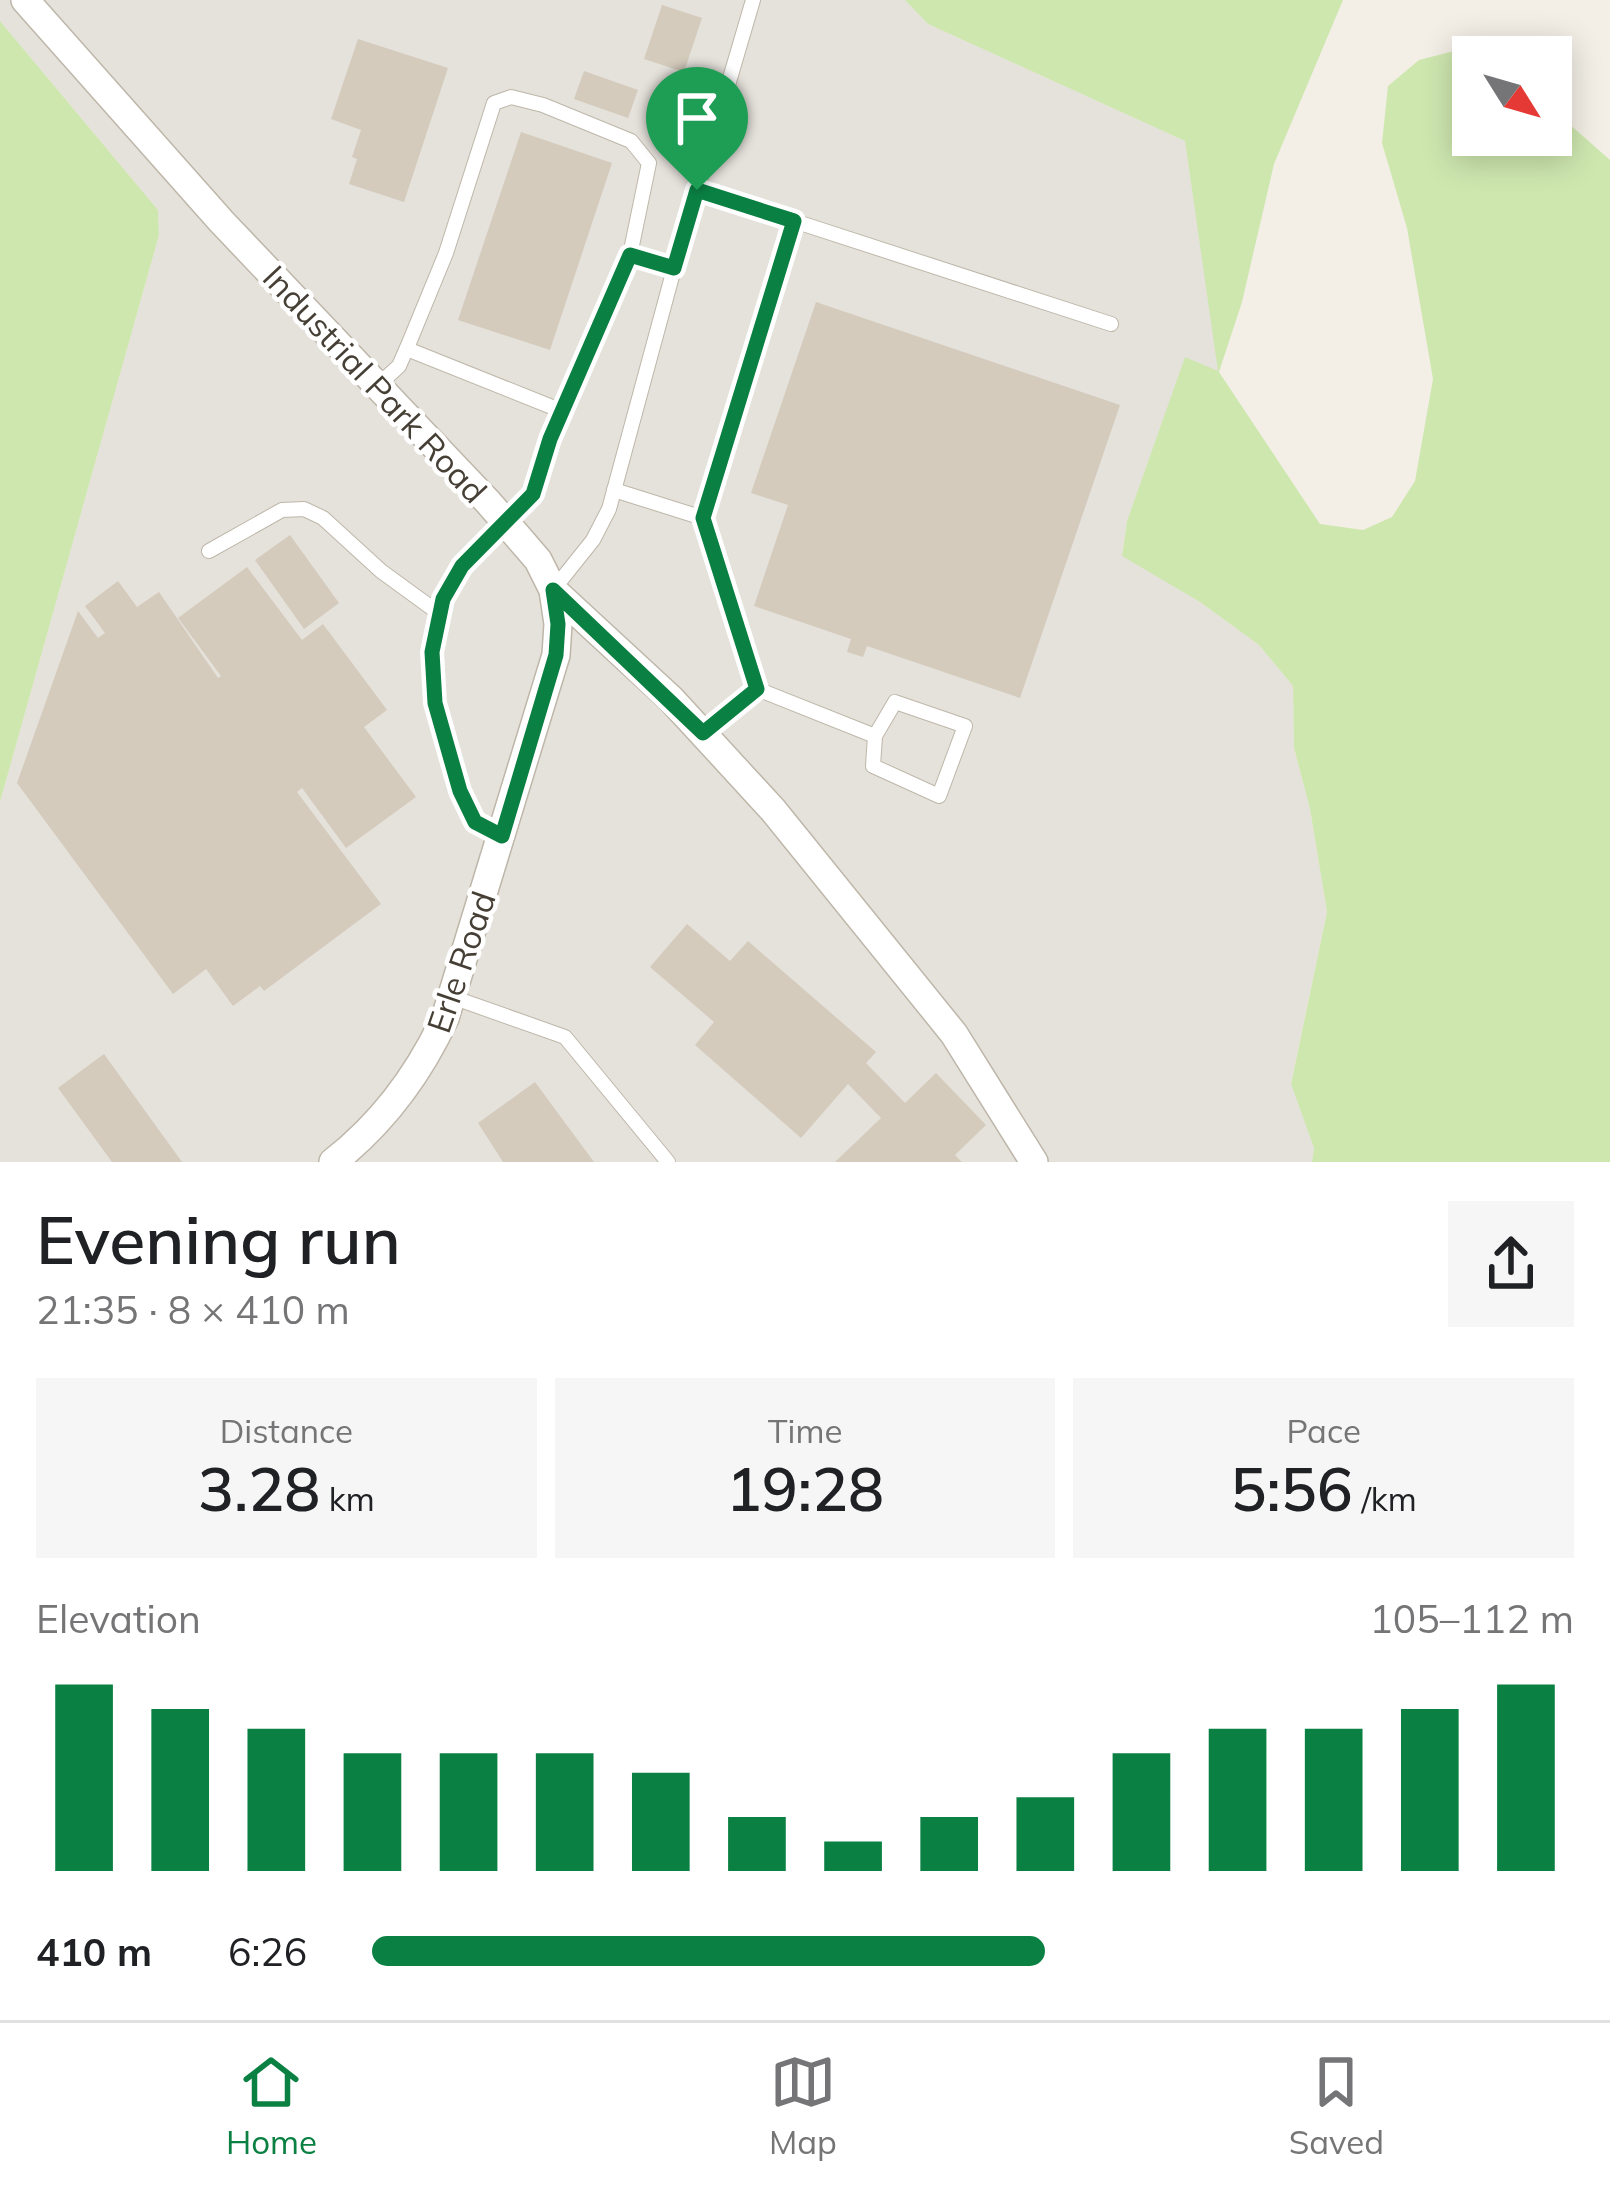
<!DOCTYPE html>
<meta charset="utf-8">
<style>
:root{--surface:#fff;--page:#f6f6f6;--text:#202124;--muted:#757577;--line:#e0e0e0;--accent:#0b8043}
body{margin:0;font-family:Mulish,sans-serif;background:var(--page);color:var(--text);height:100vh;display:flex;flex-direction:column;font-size:45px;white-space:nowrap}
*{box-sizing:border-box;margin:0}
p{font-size:39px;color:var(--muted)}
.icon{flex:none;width:66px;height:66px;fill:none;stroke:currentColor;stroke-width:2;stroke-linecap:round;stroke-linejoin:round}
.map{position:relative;height:1162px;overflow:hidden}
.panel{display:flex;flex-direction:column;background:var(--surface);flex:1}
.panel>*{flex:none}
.needle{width:78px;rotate:127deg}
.buttons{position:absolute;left:1452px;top:36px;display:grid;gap:24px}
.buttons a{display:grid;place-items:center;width:120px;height:120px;border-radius:0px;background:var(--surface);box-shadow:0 6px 30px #0003;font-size:60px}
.pin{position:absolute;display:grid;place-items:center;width:102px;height:102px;color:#fff;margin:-123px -51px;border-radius:50% 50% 50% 0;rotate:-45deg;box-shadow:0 0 12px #0007}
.pin .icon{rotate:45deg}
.round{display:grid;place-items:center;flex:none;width:126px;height:126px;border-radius:0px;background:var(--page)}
.summary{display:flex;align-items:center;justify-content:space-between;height:204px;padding:0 36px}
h1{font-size:66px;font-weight:600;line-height:90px}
.stats{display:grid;grid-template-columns:repeat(3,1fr);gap:18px;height:204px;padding:12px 36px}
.stats div{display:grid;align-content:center;border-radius:0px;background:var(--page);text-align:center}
.stats b{font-size:60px;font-weight:600}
.stats small{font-size:33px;font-weight:400}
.stats p{font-size:33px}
.chart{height:336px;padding:24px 36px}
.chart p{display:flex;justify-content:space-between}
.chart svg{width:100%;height:216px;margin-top:12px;stroke:var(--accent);stroke-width:6}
ul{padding:0 36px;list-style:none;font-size:39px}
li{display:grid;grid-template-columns:192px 144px 1fr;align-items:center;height:90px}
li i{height:30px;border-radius:15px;background:var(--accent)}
.dock{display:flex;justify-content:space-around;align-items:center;height:168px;border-top:3px solid var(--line);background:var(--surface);font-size:33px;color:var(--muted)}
.dock a{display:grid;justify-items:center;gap:6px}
.dock .active{color:var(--accent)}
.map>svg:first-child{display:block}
.industrial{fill:#e5e1db}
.green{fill:#cee7af}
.building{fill:#d4cbbc}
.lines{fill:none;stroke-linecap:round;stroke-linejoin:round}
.lane-casing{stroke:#beb7a9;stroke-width:16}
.street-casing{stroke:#beb7a9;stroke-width:30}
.lane{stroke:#fff;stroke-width:14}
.street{stroke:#fff;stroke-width:27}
.route-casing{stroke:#fff;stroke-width:24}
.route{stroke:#0b8043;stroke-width:15}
.labels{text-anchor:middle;stroke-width:9;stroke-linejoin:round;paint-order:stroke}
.street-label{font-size:33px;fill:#463f35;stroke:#fff}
</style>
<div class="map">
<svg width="1610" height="1162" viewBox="0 0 1610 1162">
<rect width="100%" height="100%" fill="#f3efe6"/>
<path class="industrial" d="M0,0H905L928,24L1185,141L1219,373L1185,358L1127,521L1122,555L1200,602L1259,645L1293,686L1294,748L1310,809L1327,912L1291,1083L1314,1148L1312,1162H0V802L159,235L158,210L0,21Z"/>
<g class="green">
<path d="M905,0H1343L1274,164L1242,302L1219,372L1320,524L1363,530L1392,517L1415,481L1433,379L1407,228L1382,143L1388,86L1419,60L1470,47L1486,57H1473V135H1551V108L1610,160V1162H1312L1314,1148L1291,1084L1327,912L1310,809L1294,748L1293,686L1259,645L1200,602L1122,556L1127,521L1185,357L1218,371L1185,141L928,24Z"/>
<path d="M0,21L158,210L159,235L0,802Z"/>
</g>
<g class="building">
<path d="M662,5L702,18L684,72L644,59Z"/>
<path d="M358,39L448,68L404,202L349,184L357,159L352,157L361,130L331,119Z"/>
<path d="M584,71L638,90L628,118L574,99Z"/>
<path d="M521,132L612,163L550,350L458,320Z"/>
<path d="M816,302L1120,405L1020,698L867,646L863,657L847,652L851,639L754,606L788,505L751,493Z"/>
<path d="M290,535L339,603L304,629L255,560Z"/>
<path d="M247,567L302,640L323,624L387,710L364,727L416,797L346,848L302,788L297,792L381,904L264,991L260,986L233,1006L206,969L173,994L17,783L78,611L98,638L105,633L85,606L118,581L137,607L159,592L218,678L221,676L178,618Z"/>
<path d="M687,924L730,961L748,941L876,1052L866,1063L905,1103L936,1073L986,1125L955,1155L962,1162H835L881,1118L848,1084L801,1138L695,1045L714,1022L650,967Z"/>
<path d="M104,1054L182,1162H112L58,1088Z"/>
<path d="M535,1082L594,1162H503L478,1123Z"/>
</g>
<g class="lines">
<defs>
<g id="lane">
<path d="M697,190L794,221"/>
<path d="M630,255L674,269"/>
<path d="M407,349L562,411"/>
<path d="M377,386L399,366L409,343L446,253L494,103L511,97L543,105L631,141L649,163L630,255L550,439L533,494L462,567L443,599L432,652L435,703L460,791L475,822L503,836"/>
<path d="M614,490L703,518L757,689L703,733"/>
<path d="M703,518L794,221L1111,324"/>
<path d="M209,551L282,510L304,509L323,518L381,571L440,614"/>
<path d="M553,590L593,540L609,509L674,269L753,0"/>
<path d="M757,689L875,736L873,766L939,796L965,726L895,702L875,736"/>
<path d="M452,997L565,1037L668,1162"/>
</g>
<g id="street">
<path d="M25,0L221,221L488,502L538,560L553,590L671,699L773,810L954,1034L1034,1162"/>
<path d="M333,1162C383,1123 418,1076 445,1018L556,655L558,624L553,590"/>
</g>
</defs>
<use href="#lane" class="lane-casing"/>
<use href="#street" class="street-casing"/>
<use href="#lane" class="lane"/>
<use href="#street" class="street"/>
</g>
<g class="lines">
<defs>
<path id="route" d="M697,190L794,221L703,518L757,689L703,733L553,590L558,624L556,655L502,836L475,822L460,791L435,703L432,652L443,599L462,566L533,494L550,439L630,255L674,268Z"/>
</defs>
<use href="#route" class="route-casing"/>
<use href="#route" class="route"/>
</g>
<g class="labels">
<g class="street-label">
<text transform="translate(375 384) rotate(47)" y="12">Industrial Park Road</text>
<text transform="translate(461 962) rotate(-71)" y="12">Erle Road</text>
</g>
</g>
</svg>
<div class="buttons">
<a><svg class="needle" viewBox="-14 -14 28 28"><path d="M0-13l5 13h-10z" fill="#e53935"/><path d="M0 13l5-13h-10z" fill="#757577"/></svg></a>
</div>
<div class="pin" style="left:697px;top:190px;background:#1e9e55"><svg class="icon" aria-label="arrive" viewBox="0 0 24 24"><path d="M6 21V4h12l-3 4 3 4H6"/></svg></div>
</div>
<section class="panel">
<div class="summary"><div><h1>Evening run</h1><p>21:35 · 8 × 410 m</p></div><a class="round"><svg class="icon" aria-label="share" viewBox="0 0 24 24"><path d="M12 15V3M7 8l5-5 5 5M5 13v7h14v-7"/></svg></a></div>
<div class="stats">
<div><p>Distance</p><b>3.28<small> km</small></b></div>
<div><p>Time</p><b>19:28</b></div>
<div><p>Pace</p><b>5:56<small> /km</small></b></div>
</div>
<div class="chart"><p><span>Elevation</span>105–112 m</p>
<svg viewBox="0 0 160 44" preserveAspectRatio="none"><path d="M5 44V6M15 44V11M25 44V15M35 44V20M45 44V20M55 44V20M65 44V24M75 44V33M85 44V38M95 44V33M105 44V29M115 44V20M125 44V15M135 44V15M145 44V11M155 44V6"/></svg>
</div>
<ul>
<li><b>410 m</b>6:26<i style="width:56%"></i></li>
</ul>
</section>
<nav class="dock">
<a class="active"><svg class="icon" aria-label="home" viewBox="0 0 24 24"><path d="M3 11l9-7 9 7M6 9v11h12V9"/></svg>Home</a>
<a><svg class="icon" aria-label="map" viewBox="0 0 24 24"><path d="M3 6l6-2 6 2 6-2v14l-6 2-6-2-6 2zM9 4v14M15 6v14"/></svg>Map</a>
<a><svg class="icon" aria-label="saved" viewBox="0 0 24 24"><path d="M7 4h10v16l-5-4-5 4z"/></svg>Saved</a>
</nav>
